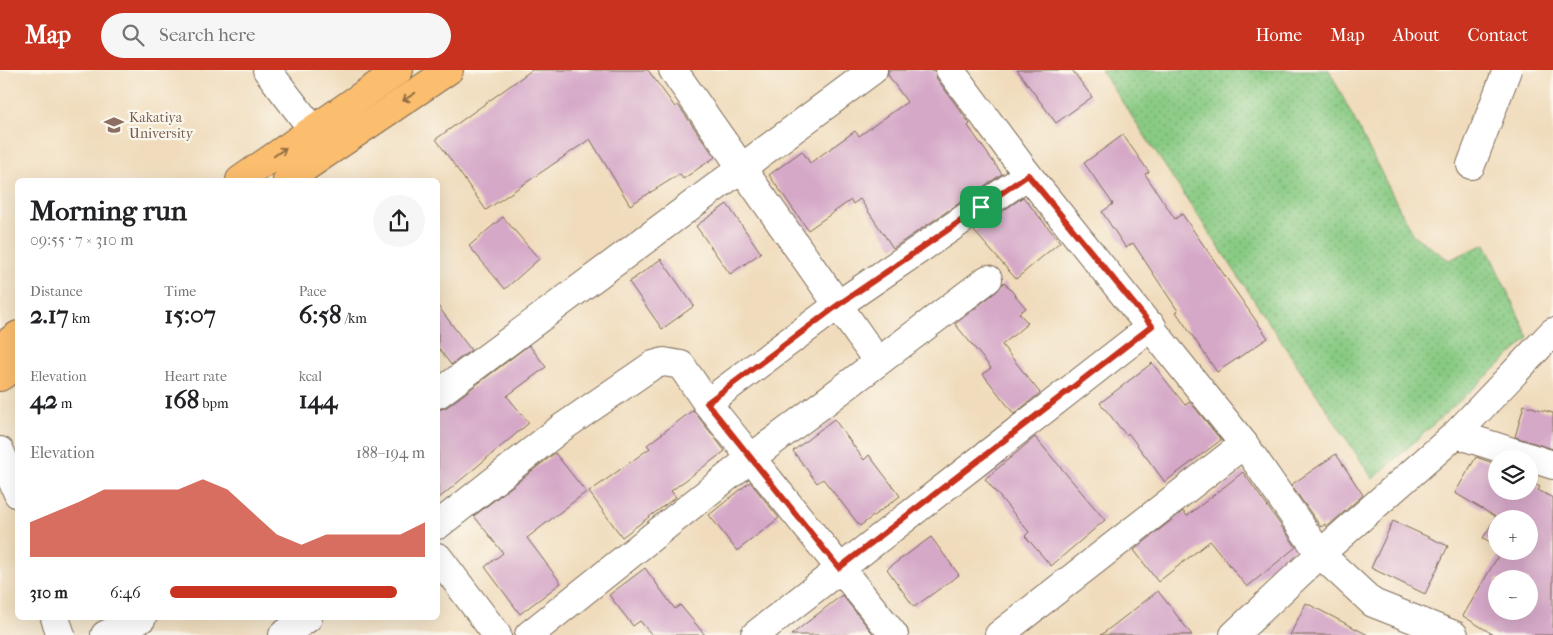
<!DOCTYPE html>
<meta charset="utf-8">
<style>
:root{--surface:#fff;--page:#f6f6f6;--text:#202124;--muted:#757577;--accent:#c8321e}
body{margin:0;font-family:"IM FELL French Canon",serif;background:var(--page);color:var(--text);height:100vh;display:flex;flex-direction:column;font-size:19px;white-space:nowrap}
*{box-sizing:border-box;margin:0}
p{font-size:16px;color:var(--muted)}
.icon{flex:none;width:28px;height:28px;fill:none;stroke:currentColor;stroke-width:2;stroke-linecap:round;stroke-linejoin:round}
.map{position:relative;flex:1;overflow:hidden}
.panel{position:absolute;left:15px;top:108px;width:425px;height:442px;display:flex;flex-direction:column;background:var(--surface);border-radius:8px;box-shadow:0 5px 20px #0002}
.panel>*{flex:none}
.controls{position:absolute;left:1488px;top:380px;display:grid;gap:10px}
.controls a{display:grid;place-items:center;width:50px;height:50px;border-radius:50%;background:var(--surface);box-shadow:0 5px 20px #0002;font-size:25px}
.pin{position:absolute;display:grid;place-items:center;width:42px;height:42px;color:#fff;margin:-21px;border-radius:10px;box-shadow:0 2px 8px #0006}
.round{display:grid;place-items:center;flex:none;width:52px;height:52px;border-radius:26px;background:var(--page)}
.summary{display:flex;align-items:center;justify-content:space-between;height:85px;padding:0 15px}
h1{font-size:28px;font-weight:700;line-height:38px}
.metrics{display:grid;grid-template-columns:repeat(3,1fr);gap:8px;height:85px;padding:5px 15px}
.metrics div{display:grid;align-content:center}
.metrics b{font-size:25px;font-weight:700}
.metrics small{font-size:14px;font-weight:400}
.metrics p{font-size:14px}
.chart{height:140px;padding:10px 15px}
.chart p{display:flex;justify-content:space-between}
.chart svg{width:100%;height:90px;margin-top:5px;fill:var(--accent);opacity:.7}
ul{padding:0 15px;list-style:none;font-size:16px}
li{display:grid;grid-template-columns:80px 60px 1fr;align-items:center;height:38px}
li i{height:12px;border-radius:6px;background:var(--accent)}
header{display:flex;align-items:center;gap:30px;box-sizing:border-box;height:70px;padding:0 25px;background:var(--accent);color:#fff}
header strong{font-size:24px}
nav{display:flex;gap:28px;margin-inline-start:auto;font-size:18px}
.search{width:350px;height:45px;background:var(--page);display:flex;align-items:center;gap:12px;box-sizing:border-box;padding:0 18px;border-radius:28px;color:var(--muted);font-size:19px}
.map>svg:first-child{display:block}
.grass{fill:url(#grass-dots);stroke:#627a50}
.building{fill:#d5a8c8;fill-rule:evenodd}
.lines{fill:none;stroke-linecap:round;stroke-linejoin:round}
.minor-casing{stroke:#7a6855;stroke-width:30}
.highway-casing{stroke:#7a6855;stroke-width:30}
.minor{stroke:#fff;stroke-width:28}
.highway{stroke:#fbbd6e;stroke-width:28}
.oneway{stroke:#916c42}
.route-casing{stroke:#fff;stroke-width:10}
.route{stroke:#c8321e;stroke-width:6}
.labels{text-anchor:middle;stroke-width:4.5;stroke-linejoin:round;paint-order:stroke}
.education-label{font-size:14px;fill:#785e54;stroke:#fbf7ec;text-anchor:start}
</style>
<header>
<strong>Map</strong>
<div class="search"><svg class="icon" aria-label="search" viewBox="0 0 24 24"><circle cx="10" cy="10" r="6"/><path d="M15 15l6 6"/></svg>Search here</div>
<nav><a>Home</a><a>Map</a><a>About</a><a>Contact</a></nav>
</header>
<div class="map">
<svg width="1553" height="565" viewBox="0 0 1553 565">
<defs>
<pattern id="grass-dots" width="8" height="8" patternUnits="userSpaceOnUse" patternTransform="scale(1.25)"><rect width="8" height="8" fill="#88ca83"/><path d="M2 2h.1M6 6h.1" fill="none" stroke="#70a46b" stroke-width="1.8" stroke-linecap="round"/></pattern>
</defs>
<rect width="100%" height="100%" fill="#fbf7ec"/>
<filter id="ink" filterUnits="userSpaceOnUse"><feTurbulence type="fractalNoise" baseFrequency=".02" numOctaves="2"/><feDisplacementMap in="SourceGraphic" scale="10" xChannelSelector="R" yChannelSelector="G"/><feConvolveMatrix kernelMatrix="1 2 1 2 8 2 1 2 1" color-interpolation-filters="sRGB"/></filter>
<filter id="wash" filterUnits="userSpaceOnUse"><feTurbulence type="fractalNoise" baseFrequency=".0096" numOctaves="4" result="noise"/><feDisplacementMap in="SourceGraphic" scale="20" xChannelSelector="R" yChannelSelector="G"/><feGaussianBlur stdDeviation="1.12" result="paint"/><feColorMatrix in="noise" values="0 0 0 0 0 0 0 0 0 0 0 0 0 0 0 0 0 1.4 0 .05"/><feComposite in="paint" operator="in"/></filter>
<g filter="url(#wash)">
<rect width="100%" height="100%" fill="#f0dcbc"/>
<path class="grass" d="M1101,0H1329L1413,165L1449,190L1485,174L1529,268L1373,409Z"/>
<g id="blocks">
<g class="building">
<path d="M532,0H648L675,37L678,35L715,87L683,109L680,104L630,135L590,69L486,140L436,69Z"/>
<path d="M888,0H935L937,9L970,54L968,56L1002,104L893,178L860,129L853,134L851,130L808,160L769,105L802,81L810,93L855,61L859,66L907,32L888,5Z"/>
<path d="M1017,0H1072L1092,27L1056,53Z"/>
<path d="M1123,65L1149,102L1145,104L1175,149L1182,144L1268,268L1217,302L1176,242L1178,241L1133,173L1126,178L1102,142L1113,134L1084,93Z"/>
<path d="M1023,127L1060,172L1016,209L974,161Z"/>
<path d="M727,134L761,183L730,204L696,156Z"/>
<path d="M503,147L539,189L505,219L469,176Z"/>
<path d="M661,189L694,236L662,259L629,212Z"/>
<path d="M1004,212L1026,238L1019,243L1028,253L1002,275L1040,323L1014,344L983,304L991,298L955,254L997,221Z"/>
<path d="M438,236L471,280L451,295L438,277Z"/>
<path d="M529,275L546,297L507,326L529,353L438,429V340L447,337Z"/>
<path d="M1152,293L1185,335L1190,332L1221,370L1165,412L1128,363L1126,365L1100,333Z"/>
<path d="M1524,335L1553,343V379L1515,367Z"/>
<path d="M693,340L725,381L671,421L676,427L622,467L589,422L650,378L647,375Z"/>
<path d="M834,349L864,390L869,385L900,426L860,456L823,409L817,413L793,381Z"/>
<path d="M1035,367L1105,450L1051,496L1025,466L1029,462L985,409Z"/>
<path d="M555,383L586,422L527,468L561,513L520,544L485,497L503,483L474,446Z"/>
<path d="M1336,384L1363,425L1327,457L1325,454L1321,457L1291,415Z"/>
<path d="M1476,387L1496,394V421H1529V411L1540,417L1538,420L1553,428V565H1494L1463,546L1501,481H1529V449H1496V475L1483,468L1496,447L1455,423ZM1496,509H1529V541H1496Z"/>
<path d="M1243,402L1296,477L1247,517L1210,471L1158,512L1134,480L1183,441L1187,446Z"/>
<path d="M750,412L779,448L737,481L709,445Z"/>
<path d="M1393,451L1448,476L1425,524L1371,498Z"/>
<path d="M931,467L959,505L914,537L887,499Z"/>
<path d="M645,498L675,539L680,535L705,565H652L640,551L633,556L609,525Z"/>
<path d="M1158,521L1192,565H1101Z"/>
<path d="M842,525L874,565H791Z"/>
<path d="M1306,533L1368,565H1290Z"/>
</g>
</g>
</g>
<g filter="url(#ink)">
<use href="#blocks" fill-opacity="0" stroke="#7a6855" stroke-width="1"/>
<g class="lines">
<defs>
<g id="minor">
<path d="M267,0L327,78"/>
<path d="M673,0L878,292"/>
<path d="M950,0L1028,105L1244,374L1320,484L1373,533L1454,565"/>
<path d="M1471,95L1507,0"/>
<path d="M438,324L873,0"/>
<path d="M707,333L838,235L1028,105"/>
<path d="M1456,364L1553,395"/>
<path d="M0,381L18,424"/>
<path d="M438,455L560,359L653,295L664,292L681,295L707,333L751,388L988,209"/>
<path d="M438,487L497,565"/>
<path d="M55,548L61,565"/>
<path d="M105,565L142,548"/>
<path d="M283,565L308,548"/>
<path d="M529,565L751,388L894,565"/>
<path d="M755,565L1152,256"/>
<path d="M999,565L1244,374"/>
<path d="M1234,565L1320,484L1456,364L1553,262"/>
</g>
<g id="highway">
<path d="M240,110L399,0"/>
<path d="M287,110L449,0"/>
<path d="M0,278L18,265"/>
<path d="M0,307L18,295"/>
</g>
</defs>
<use href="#minor" class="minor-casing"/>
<use href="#highway" class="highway-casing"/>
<use href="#minor" class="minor"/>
<use href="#highway" class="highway"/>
</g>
<defs><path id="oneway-shaft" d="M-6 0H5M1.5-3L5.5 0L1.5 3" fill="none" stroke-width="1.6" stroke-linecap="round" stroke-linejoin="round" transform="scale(1.25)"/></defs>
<g class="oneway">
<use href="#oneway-shaft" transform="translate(409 27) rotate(146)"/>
<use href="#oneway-shaft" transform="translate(280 82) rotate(-35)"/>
</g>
</g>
<g class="lines" filter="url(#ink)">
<defs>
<path id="route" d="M1028,105L1152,256L839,498L707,333L838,235Z"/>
</defs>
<use href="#route" class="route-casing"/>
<use href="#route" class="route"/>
</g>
<defs>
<symbol id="university-bare" viewBox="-9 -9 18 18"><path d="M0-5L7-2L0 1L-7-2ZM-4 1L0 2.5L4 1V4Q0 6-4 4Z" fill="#8d6e63" stroke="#fbf7ec" stroke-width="2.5" paint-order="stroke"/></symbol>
</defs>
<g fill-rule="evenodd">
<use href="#university-bare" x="100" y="41" width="28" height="28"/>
</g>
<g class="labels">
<g class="education-label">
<text x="129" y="52">Kakatiya<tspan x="129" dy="16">University</tspan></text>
</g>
</g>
</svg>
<div class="controls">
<a><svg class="icon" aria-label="layers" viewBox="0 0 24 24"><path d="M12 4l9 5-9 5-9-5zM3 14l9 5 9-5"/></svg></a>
<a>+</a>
<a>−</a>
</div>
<div class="pin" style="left:981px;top:137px;background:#1e9e55"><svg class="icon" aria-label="arrive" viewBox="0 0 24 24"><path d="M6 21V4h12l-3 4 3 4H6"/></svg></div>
<section class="panel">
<div class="summary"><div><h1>Morning run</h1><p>09:55 · 7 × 310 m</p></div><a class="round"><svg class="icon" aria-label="share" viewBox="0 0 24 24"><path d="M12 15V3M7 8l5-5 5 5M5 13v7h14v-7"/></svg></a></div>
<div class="metrics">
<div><p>Distance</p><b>2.17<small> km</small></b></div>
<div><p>Time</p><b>15:07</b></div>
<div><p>Pace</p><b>6:58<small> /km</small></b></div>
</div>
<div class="metrics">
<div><p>Elevation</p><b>42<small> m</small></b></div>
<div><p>Heart rate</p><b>168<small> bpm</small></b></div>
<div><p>kcal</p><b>144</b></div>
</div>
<div class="chart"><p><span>Elevation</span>188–194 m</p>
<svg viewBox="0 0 160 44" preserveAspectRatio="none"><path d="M0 44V27L10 22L20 17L30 11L40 11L50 11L60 11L70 6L80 11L90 22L100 33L110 38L120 33L130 33L140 33L150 33L160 27V44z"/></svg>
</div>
<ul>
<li><b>310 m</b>6:46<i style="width:89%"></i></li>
</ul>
</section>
</div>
